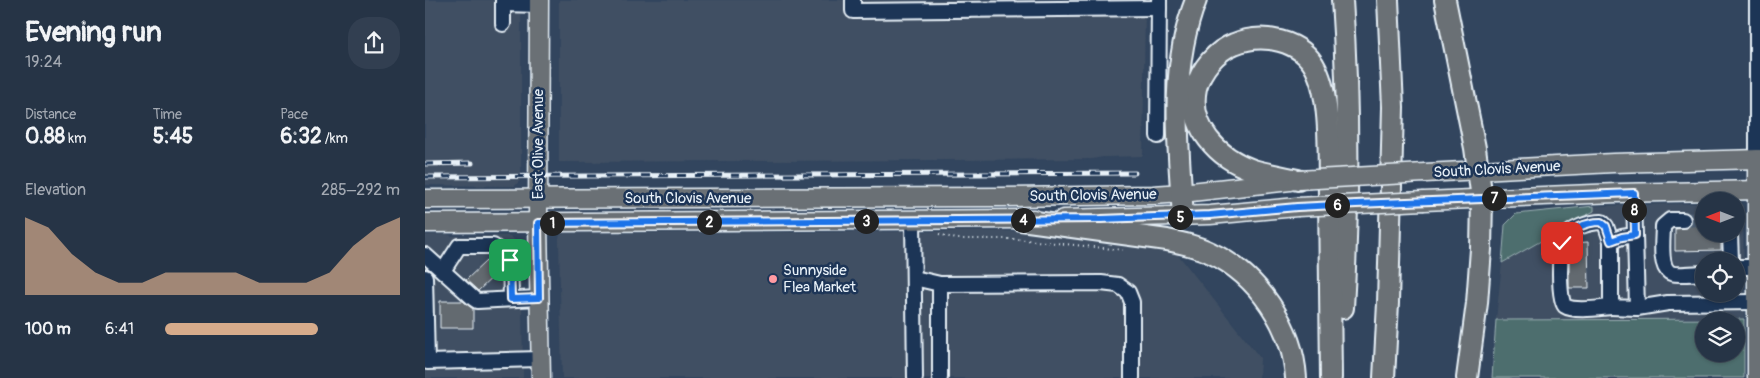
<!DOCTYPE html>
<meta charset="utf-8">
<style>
:root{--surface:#263446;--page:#323f51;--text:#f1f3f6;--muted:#a4aab3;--line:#424f5f;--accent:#d6ab8b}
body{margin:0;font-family:Pangolin,sans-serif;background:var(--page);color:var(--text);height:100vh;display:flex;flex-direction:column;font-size:19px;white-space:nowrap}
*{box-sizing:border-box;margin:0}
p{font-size:16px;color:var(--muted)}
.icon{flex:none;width:28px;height:28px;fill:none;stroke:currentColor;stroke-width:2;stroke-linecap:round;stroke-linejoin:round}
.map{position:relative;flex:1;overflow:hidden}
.details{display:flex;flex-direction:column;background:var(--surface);width:425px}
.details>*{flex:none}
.needle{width:32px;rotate:270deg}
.fabs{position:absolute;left:1270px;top:192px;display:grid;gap:10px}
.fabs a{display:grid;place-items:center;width:50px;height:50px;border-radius:50%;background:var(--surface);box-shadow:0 1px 4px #0004,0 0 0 1px var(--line);font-size:25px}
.pin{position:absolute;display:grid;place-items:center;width:42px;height:42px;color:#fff;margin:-21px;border-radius:10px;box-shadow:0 2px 8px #0006}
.km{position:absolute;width:25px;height:25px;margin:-12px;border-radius:50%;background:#222;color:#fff;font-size:14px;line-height:25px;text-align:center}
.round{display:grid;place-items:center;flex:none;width:52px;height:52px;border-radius:20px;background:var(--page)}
.overview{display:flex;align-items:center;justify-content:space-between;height:85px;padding:0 25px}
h1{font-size:28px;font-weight:700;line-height:38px}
.metrics{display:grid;grid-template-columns:repeat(3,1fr);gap:8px;height:85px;padding:5px 25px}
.metrics div{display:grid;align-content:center}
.metrics b{font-size:21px;font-weight:700}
.metrics small{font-size:14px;font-weight:400}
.metrics p{font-size:14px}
.chart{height:140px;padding:10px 25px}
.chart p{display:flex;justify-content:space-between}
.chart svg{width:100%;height:90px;margin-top:5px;fill:var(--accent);opacity:.7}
ul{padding:0 25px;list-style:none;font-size:16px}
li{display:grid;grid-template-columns:80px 60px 1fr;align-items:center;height:38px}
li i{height:12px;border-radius:6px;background:var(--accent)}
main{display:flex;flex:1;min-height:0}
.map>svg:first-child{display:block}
.built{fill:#415063;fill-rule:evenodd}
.green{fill:#4e6e6e;stroke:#9bb0b3;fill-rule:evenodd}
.building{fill:#646b70;stroke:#e8f1f8}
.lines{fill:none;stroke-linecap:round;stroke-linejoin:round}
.minor-tunnel{stroke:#4d5f75;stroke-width:14;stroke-dasharray:14 7;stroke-linecap:butt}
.minor-casing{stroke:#e8f1f8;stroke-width:18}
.major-casing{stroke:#e8f1f8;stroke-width:21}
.highway-casing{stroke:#e8f1f8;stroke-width:24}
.path{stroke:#e8f1f8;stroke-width:2;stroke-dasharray:1 4;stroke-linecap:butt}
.minor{stroke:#1d3557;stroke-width:14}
.major{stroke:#6a7074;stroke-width:18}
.highway{stroke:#6a7074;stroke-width:20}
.rail-casing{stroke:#e8f1f8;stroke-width:5}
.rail{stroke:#1d3557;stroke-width:3;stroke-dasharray:9;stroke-linecap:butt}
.major-bridge-casing{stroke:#e8f1f8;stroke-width:21;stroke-linecap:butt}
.major-bridge{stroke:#6a7074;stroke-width:18}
.route-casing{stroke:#fff;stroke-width:10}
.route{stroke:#1a73e8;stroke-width:6}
.poi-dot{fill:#ff9aa2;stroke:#1d3557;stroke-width:2}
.labels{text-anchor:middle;stroke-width:5;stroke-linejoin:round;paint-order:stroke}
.street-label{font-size:15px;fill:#e8f1f8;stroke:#1d3557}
.poi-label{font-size:15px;fill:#e8f1f8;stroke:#1d3557;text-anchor:start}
</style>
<main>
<section class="details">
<div class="overview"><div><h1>Evening run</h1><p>19:24</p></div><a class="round"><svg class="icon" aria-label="share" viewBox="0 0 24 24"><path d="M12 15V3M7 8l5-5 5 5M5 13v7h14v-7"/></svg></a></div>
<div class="metrics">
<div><p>Distance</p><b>0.88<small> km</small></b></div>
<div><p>Time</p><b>5:45</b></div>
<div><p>Pace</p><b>6:32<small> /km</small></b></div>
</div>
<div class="chart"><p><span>Elevation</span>285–292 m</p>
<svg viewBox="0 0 160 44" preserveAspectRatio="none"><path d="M0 44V6L10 11L20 24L30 33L40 38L50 38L60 33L70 33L80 33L90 33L100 38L110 38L120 38L130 33L140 20L150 11L160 6V44z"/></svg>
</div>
<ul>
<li><b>100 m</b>6:41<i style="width:65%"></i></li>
</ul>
</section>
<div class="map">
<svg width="1335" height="378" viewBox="0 0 1335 378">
<rect width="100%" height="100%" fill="#32455e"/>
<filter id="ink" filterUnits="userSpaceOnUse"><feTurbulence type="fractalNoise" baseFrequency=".02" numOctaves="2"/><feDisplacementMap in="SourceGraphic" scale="10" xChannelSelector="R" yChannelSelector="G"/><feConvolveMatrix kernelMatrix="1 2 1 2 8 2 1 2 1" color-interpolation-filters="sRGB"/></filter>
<g filter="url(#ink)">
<g class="built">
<path d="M0,0H96V179L90,186L0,185Z"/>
<path d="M134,0H720L718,156L678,157L667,159L134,162Z"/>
<path d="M1311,202H1315L1318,206L1319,319L1071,320L1077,263L1169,211V206L1279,203V234H1311ZM1279,261H1311V294H1279Z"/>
<path d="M599,231L750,251L835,358L834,378H137L134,238L135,235L138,233Z"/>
<path d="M21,234L27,236H85L96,246L98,378H0V235Z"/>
</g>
<g class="green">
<path d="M1169,206V211L1077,263L1080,225L1091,214Z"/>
<path d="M1319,319V378H1067L1071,320ZM1279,321H1311V354H1279Z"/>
</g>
<g class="building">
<path d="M1279,222V234H1296V250L1250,251V229L1262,228L1266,223Z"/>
<path d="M1163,242L1164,288H1144V262L1147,243Z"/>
<path d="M61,261L72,273L53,291L41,280Z"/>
<path d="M15,301H38L48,309V328H15Z"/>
</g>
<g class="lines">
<path class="minor-tunnel" d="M1258,220L1279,219"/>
<defs>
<g id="minor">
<path d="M78,0V4L114,5"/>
<path d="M428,0V11L734,8"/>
<path d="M78,4V24"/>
<path d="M733,136L734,0"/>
<path d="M1332,159V0"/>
<path d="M1209,193L1210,235L1197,237L1186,241V307L1212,308L1243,303L1331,302"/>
<path d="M488,220L490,378"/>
<path d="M1258,220H1245L1238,226C1238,237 1234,265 1244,272C1249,276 1271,273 1279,273"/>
<path d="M1305,234L1306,261"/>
<path d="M1210,235L1212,308"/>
<path d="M0,255L49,299L52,301L114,298"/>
<path d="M1311,267H1331"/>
<path d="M18,271L34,246H68L85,260L86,299"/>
<path d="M0,277L2,362L115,359"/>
<path d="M489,278L515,284"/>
<path d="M1186,307C1175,308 1149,312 1140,306C1133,302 1134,245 1139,238C1147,228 1164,222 1177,222L1181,226L1186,241"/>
<path d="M515,378V284L676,283L693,285L703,292L707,302V378"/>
</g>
<g id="major">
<path d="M114,0L113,223L116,378"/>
<path d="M1000,173L1188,163L1335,159"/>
<path d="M0,199L576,197L728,195L757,193L865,181"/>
<path d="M999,201L1192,193L1335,190"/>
<path d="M638,219L785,215L872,207"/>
<path d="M0,223L609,219"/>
<path d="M1332,378V159"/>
</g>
<g id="highway">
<path d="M917,0C924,102 924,206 918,308"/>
<path d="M1020,0L1050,148L1057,199L1056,249L1052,303L1042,378"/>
<path d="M873,180C858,177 843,174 828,170C793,158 763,127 771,88C776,69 791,51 809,44C837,32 877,40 891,69C907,101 903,160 904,196C905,257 905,317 906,378"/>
<path d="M758,216C753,145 744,68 771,0"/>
<path d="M596,220L742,240C757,243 772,246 786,253C833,275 868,327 871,378"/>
<path d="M959,378L963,303L968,107L963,0"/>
</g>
</defs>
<use href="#minor" class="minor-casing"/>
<use href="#major" class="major-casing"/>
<use href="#highway" class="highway-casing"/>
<path class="path" d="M514,234L531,239H592L698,250"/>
<use href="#minor" class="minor"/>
<use href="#major" class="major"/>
<use href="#highway" class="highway"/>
<defs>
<g id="rail">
<path d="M0,164L47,163"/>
<path d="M0,177L710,173"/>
</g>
</defs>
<use href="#rail" class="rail-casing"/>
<use href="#rail" class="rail"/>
<defs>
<g id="major-bridge">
<path d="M873,180L1000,173"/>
<path d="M872,207L999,201"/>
</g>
</defs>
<use href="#major-bridge" class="major-bridge-casing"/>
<use href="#major-bridge" class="major-bridge"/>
</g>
</g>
<g class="lines" filter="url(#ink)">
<defs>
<path id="route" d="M85,260L86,299L114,298L113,223L676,219L785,215L872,207L931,204L1209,193L1210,235L1197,237L1186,241L1181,226L1176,222C1162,222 1143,229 1137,243"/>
</defs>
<use href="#route" class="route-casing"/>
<use href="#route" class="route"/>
</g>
<circle class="poi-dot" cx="348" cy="279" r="5"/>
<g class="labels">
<g class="street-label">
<text transform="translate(113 144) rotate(-90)" y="5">East Olive Avenue</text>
<text transform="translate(1072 169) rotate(-3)" y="5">South Clovis Avenue</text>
<text transform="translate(668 195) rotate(-1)" y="5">South Clovis Avenue</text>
<text x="263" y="203">South Clovis Avenue</text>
</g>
<g class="poi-label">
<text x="358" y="275">Sunnyside<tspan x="358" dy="17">Flea Market</tspan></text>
</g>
</g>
</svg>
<div class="fabs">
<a><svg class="needle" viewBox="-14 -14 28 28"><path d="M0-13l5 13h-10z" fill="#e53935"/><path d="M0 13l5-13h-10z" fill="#a4aab3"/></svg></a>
<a><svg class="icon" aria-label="locate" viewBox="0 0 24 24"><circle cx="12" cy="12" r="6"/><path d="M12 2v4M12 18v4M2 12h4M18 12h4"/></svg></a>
<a><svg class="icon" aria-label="layers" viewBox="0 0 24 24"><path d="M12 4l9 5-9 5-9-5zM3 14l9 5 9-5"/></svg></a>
</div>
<div class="pin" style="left:85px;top:260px;background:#1e9e55"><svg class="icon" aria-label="arrive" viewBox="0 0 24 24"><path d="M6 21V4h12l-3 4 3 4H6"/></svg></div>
<div class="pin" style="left:1137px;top:243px;background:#d93025"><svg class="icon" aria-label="check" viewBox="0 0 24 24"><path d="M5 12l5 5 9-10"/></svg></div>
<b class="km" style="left:127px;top:223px">1</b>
<b class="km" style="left:284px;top:222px">2</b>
<b class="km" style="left:441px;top:221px">3</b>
<b class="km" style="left:598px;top:220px">4</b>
<b class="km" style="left:755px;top:217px">5</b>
<b class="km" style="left:912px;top:205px">6</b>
<b class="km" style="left:1069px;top:198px">7</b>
<b class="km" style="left:1209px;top:210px">8</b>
</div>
</main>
